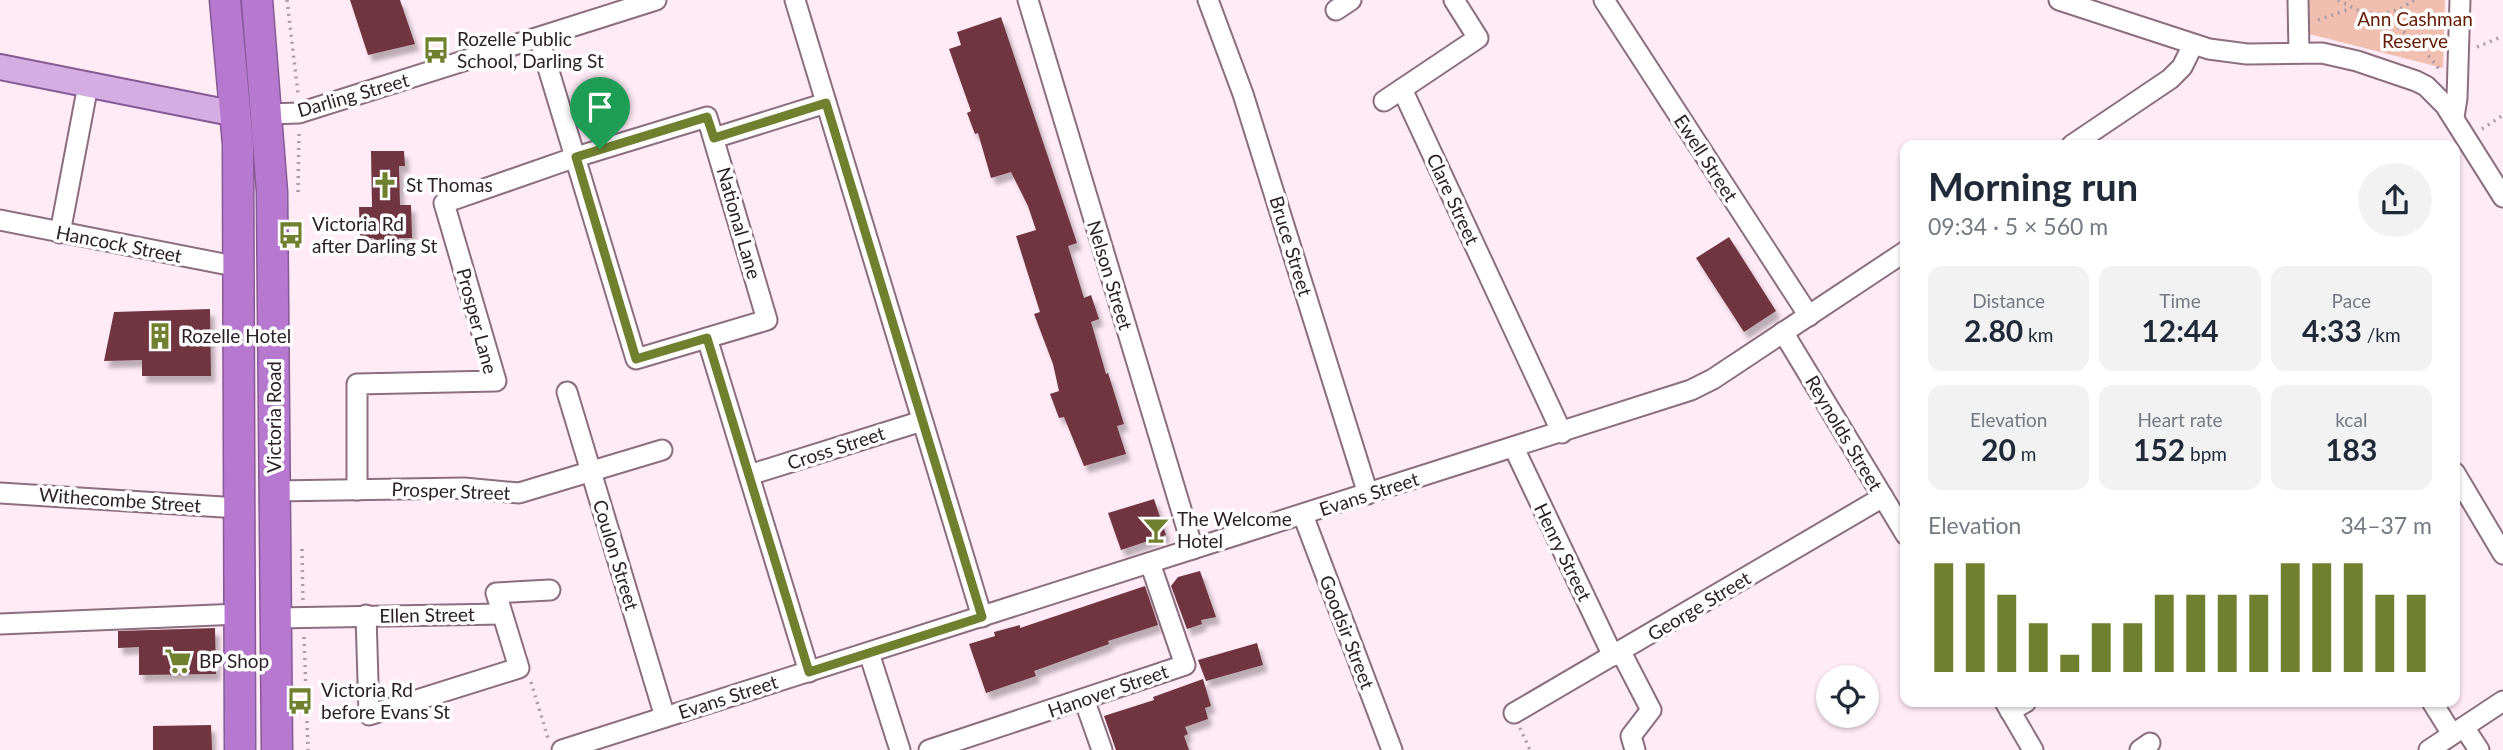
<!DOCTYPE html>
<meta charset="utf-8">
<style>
:root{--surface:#fff;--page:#f2f2f3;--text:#1f2937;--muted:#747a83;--accent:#6f802f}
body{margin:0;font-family:Lato,sans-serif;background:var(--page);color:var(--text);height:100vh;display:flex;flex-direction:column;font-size:26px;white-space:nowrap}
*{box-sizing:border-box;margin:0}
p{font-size:23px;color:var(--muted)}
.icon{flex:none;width:38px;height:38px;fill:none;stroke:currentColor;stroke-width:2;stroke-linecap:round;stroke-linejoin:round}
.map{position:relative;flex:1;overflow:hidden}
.panel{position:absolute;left:1900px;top:140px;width:560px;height:567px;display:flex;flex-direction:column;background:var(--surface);border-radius:14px;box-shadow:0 2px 5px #0004}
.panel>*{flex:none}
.buttons{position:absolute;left:1816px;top:665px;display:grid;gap:14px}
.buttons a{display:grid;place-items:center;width:63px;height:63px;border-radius:50%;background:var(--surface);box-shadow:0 2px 5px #0004;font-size:35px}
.pin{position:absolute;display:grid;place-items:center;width:60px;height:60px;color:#fff;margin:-72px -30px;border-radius:50% 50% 50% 0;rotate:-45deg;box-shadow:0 0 7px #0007}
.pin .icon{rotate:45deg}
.round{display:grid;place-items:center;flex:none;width:74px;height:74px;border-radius:37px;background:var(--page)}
.summary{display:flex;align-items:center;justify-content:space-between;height:119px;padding:0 28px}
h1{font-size:38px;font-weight:700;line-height:52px}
.stats{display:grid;grid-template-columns:repeat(3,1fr);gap:10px;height:119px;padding:7px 28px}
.stats div{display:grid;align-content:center;border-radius:14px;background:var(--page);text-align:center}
.stats b{font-size:30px;font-weight:700}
.stats small{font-size:19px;font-weight:400}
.stats p{font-size:19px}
.chart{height:196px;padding:14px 28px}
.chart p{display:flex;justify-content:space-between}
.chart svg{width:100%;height:126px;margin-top:7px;stroke:var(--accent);stroke-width:6}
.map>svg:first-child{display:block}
.green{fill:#f1bfb0}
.building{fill:#6f353f;filter:url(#shadow)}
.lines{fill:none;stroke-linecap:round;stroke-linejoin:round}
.minor-casing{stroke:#8b6e7f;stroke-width:23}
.major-casing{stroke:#865a95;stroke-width:28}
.highway-casing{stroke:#865a95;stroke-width:33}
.path{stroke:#ab9ba4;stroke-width:3.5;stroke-dasharray:2 5;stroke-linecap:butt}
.minor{stroke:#fff;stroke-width:19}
.major{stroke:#d4aee3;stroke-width:24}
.highway{stroke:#b778d0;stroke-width:30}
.route-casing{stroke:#fff;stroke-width:14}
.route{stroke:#6f802f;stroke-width:9}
.labels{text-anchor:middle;stroke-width:7;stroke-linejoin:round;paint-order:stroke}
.park-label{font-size:19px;fill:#651a00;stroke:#fff}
.poi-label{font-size:19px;fill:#2c2127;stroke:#fff;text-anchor:start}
.street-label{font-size:19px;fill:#2c2127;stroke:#fff}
</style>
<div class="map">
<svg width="2503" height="750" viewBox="0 0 2503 750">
<defs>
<filter id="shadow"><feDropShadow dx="4.5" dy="7" stdDeviation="2" flood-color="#0004"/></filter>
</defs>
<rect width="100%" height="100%" fill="#ffebf6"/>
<path class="green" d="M2307,0H2445L2443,68L2309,34Z"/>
<g class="building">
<path d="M350,0H400L415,44L368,55Z"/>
<path d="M1001,17L1077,243L1068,246L1084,298L1091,295L1099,319L1091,322L1106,374L1108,373L1124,424L1117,426L1126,454L1084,466L1064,417L1059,418L1050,394L1059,391L1053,364L1034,314L1040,312L1016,236L1036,230L1028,206L1011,172L991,178L978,133L975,134L967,113L971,111L949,49L961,45L957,32Z"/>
<path d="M371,151H404L405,166H399L400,205H411L412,238H399V247H374V238H360L359,207H372Z"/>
<path d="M1729,237L1776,311L1744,332L1696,258Z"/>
<path d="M210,309L211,376H142V360L104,361L114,312Z"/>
<path d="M1154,499L1166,535L1121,550L1108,513Z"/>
<path d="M1200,571L1216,617L1201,620L1202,624L1187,629L1171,586L1178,577Z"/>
<path d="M1145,586L1158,625L1108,641L1109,644L1034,671L1036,676L986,693L969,644L995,636L994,632L1020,625V628Z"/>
<path d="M215,628L216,674L139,675V647L118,648V631Z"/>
<path d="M1257,643L1263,665L1206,681L1198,660Z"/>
<path d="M1203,679L1211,706L1205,708L1208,719L1185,727L1188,734L1184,736L1189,750H1116L1104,716L1154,700L1153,697Z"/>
<path d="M211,725L212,750H153V726Z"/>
</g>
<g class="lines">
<defs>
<g id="minor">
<path d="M795,0L982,617"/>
<path d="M1028,0L1193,549"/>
<path d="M1208,0L1243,94L1368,494"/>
<path d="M1604,0L1809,316"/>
<path d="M2059,0L2209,49L2247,54L2322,53L2357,61L2416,81L2426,86L2445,105L2503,197"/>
<path d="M2298,0L2299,53"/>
<path d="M1336,10L1351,0"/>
<path d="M1402,89L1562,433"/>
<path d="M1384,101L1478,38L1454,0"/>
<path d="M267,114L299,113L656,0"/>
<path d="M2454,117L2457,98L2460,0"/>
<path d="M714,138L826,103"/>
<path d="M2072,145L2170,79L2182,67L2193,45"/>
<path d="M0,220L239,267"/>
<path d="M60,233L88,85"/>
<path d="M1783,332L1906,535"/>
<path d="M707,338L809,672"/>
<path d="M567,392L665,717"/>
<path d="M1514,448L1613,656"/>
<path d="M2455,473L2503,554"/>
<path d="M749,475L922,421"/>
<path d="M357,490V384L496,381L444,203L576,157L707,117L767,320L636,359L539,38"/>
<path d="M275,491L464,488L519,493L662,450"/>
<path d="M0,493L239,508"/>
<path d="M1303,515L1392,750"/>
<path d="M366,615L369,715L519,668L496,593L550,590"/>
<path d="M276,618L502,614"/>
<path d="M0,624L240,614"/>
<path d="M1621,652L1651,710L1631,736L1635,750"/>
<path d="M869,653L900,750"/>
<path d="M1084,699L1102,750"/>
<path d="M2005,702L2033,750"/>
<path d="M2432,702L2452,734"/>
<path d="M2010,711L2026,702"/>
<path d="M1514,713L1883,497"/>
<path d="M2464,727L2479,750"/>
<path d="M562,750L1691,390L1713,379L1906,251"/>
<path d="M929,750L1185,665L1150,563"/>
<path d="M2140,750L2150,743"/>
<path d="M2429,750L2503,701"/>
</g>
<path id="major" d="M0,67L236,114"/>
<g id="highway">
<path d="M225,0L238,144L240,750"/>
<path d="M257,0L272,192L277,750"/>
</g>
</defs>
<use href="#minor" class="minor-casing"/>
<use href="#major" class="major-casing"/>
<use href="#highway" class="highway-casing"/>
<g class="path">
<path d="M287,0L298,94"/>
<path d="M2338,0L2361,12L2382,14"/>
<path d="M2414,0L2400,9L2382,14L2420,45L2439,69"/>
<path d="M2318,20L2350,9"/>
<path d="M2477,47L2503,36"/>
<path d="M2482,129L2503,115"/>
<path d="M298,192L299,133"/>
<path d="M302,549L303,601"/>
<path d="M304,637L308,750"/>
<path d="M531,682L548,738"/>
<path d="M1520,728L1530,750"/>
</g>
<use href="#minor" class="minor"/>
<use href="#major" class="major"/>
<use href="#highway" class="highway"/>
</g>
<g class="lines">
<defs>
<path id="route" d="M826,103L982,617L809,672L707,338L636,359L576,157L707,117L714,138Z"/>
</defs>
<use href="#route" class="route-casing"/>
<use href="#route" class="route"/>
</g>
<defs>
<symbol id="bus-bare" viewBox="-9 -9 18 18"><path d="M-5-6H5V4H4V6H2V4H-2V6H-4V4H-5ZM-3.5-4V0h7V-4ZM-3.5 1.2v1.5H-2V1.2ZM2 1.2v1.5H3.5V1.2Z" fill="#6f802f" stroke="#fff" stroke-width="2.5" paint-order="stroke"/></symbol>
<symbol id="church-bare" viewBox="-9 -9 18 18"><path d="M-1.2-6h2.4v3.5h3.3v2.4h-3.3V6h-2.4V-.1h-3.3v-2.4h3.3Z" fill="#6f802f" stroke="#fff" stroke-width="2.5" paint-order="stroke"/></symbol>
<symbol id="building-bare" viewBox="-9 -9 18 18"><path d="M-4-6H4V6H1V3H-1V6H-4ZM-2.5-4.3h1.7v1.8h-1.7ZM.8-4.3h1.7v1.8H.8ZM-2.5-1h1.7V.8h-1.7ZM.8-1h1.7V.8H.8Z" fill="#6f802f" stroke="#fff" stroke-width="2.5" paint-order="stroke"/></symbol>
<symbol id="bar-bare" viewBox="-9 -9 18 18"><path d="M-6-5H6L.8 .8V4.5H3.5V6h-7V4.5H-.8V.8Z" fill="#6f802f" stroke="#fff" stroke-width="2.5" paint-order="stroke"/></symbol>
<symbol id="supermarket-bare" viewBox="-9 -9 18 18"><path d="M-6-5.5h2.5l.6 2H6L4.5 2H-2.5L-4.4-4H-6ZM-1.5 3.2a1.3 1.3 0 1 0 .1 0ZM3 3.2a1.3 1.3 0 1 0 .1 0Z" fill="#6f802f" stroke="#fff" stroke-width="2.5" paint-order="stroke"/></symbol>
</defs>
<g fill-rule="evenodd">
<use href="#bus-bare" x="417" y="31" width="38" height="38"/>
<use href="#church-bare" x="366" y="166" width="38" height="38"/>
<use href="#bus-bare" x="272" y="216" width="38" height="38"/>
<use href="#building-bare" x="141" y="317" width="38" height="38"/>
<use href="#bar-bare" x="1137" y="511" width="38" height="38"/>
<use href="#supermarket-bare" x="159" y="642" width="38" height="38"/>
<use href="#bus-bare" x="281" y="682" width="38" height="38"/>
</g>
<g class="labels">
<g class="park-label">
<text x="2415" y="26">Ann Cashman<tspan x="2415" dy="22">Reserve</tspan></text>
</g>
<g class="poi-label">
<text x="457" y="46">Rozelle Public<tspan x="457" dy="22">School, Darling St</tspan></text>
<text x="406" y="192">St Thomas</text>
<text x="312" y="231">Victoria Rd<tspan x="312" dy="22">after Darling St</tspan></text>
<text x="181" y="343">Rozelle Hotel</text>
<text x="1177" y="526">The Welcome<tspan x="1177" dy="22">Hotel</tspan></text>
<text x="199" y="668">BP Shop</text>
<text x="321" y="697">Victoria Rd<tspan x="321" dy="22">before Evans St</tspan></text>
</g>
<g class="street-label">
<text transform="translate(353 95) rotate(-16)" y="7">Darling Street</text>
<text transform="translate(1706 158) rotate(57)" y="7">Ewell Street</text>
<text transform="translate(1453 199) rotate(65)" y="7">Clare Street</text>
<text transform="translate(739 223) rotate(74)" y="7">National Lane</text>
<text transform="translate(119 244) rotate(11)" y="7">Hancock Street</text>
<text transform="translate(1291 246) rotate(73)" y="7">Bruce Street</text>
<text transform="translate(1110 275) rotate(73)" y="7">Nelson Street</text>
<text transform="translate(477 321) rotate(75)" y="7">Prosper Lane</text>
<text transform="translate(274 417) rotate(-90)" y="7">Victoria Road</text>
<text transform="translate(1844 433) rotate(59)" y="7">Reynolds Street</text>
<text transform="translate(836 448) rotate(-18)" y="7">Cross Street</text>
<text transform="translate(451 491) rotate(2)" y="7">Prosper Street</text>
<text transform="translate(1369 494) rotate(-18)" y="7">Evans Street</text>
<text transform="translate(120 500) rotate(4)" y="7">Withecombe Street</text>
<text transform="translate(1563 552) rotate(64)" y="7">Henry Street</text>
<text transform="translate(616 555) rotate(73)" y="7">Coulon Street</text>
<text transform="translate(1699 606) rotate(-31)" y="7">George Street</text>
<text transform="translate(427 615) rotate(-1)" y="7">Ellen Street</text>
<text transform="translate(1347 632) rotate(69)" y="7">Goodsir Street</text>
<text transform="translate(1108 691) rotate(-19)" y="7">Hanover Street</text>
<text transform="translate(728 697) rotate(-18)" y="7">Evans Street</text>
</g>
</g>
</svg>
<div class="buttons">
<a><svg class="icon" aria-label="locate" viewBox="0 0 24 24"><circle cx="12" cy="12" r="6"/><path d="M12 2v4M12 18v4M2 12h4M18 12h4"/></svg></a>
</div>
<div class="pin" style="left:600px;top:149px;background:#1e9e55"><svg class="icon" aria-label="arrive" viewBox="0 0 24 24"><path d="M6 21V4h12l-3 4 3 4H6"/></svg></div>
<section class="panel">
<div class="summary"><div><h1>Morning run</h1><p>09:34 · 5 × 560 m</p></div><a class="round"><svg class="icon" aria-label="share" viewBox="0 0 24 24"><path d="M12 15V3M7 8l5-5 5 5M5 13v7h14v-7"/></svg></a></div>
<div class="stats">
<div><p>Distance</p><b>2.80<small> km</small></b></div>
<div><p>Time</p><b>12:44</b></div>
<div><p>Pace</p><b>4:33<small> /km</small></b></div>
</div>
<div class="stats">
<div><p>Elevation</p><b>20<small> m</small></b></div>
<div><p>Heart rate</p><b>152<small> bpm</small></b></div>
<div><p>kcal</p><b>183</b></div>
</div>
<div class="chart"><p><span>Elevation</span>34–37 m</p>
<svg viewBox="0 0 160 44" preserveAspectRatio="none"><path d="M5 44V6M15 44V6M25 44V17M35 44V27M45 44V38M55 44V27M65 44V27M75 44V17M85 44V17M95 44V17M105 44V17M115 44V6M125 44V6M135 44V6M145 44V17M155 44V17"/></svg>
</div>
</section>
</div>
